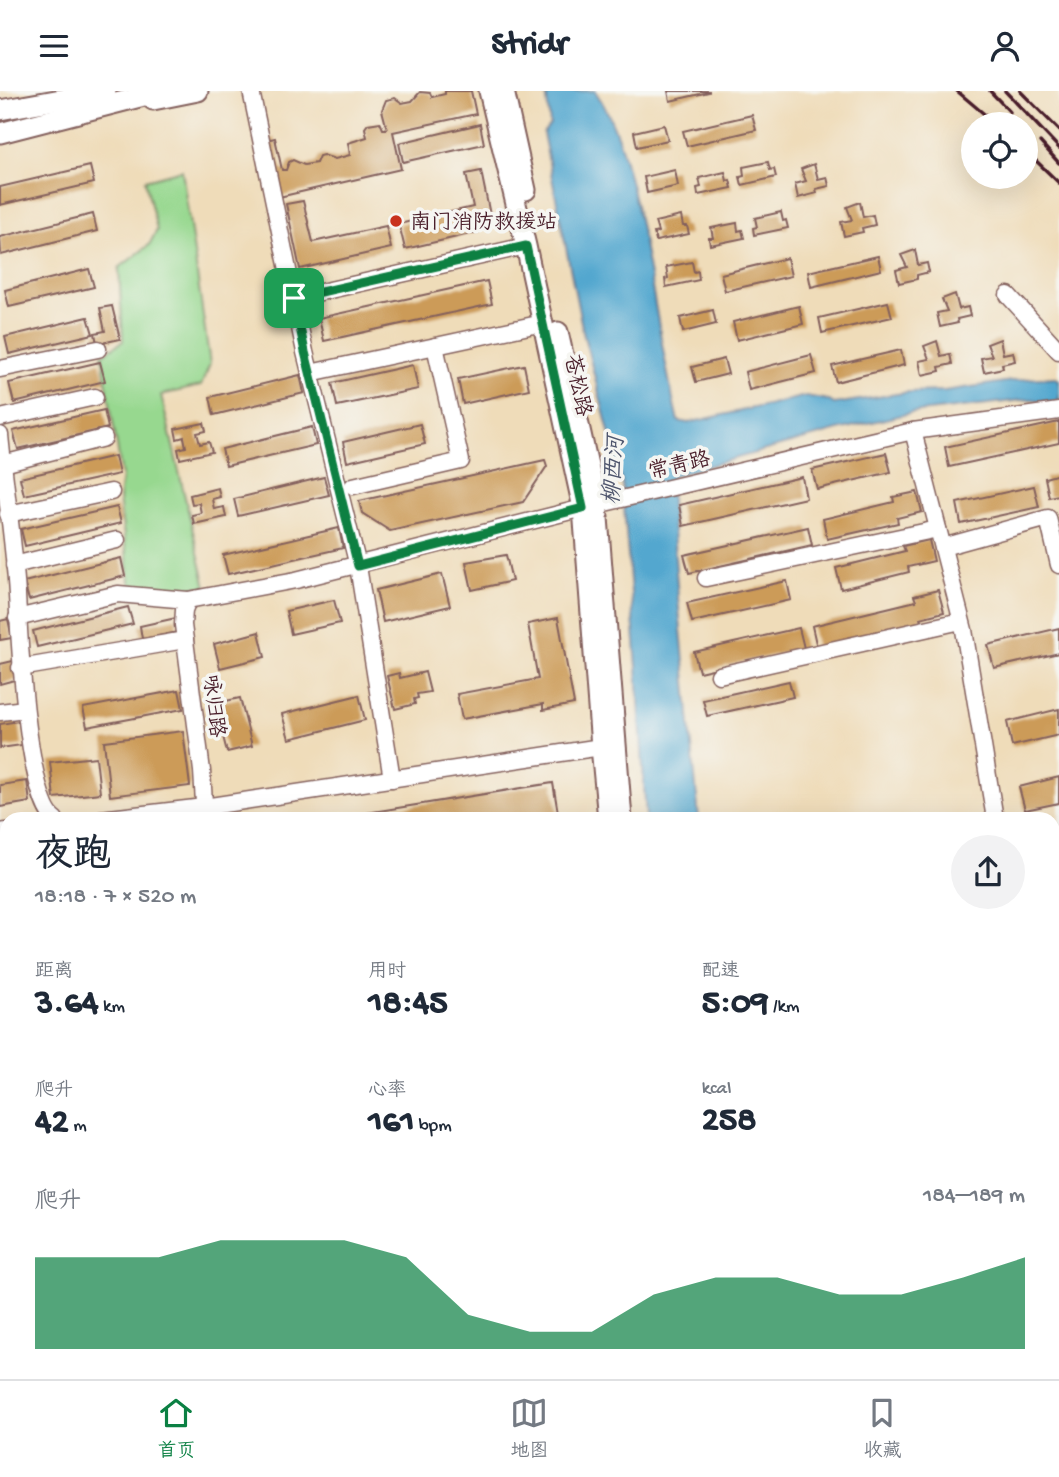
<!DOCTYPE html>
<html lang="zh">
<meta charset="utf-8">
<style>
:root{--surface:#fff;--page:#f2f2f3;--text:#1f2937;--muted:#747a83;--line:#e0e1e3;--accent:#0b8043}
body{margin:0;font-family:"Gochi Hand","LXGW WenKai TC",sans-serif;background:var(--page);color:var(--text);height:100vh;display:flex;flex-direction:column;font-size:26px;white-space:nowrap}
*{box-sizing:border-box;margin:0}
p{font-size:23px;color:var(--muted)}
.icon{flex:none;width:38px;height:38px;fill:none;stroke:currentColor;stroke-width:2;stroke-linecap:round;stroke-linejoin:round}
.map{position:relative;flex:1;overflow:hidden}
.panel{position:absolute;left:0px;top:721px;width:1060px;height:567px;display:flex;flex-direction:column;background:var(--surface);border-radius:21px 21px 0 0;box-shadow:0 7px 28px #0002}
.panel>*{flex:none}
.tools{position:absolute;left:961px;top:21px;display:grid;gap:14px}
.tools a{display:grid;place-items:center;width:77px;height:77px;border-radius:50%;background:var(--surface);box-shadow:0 7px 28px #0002;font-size:35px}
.pin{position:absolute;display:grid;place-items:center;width:60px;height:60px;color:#fff;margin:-30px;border-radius:14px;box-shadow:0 4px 10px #0006}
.round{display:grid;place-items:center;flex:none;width:74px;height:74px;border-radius:37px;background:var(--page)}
.overview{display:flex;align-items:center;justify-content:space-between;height:119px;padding:0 35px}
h1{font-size:38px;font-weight:800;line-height:52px}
.figures{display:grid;grid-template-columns:repeat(3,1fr);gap:10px;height:119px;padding:7px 35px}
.figures div{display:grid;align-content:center}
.figures b{font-size:35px;font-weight:800}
.figures small{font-size:19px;font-weight:400}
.figures p{font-size:19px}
.chart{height:196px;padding:14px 35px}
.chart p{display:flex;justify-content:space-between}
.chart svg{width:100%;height:126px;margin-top:7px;fill:var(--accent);opacity:.7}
header{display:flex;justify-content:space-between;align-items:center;height:91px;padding:0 35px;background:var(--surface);font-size:32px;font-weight:800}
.dock{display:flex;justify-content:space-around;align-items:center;height:98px;border-top:2px solid var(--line);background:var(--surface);font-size:19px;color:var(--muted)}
.dock a{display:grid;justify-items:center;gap:4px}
.dock .current{color:var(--accent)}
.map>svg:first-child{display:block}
.green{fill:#97d88f;stroke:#707c5d;stroke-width:2}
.water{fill:#53a7cf;stroke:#4e637d;stroke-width:2}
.building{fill:#cc9b59}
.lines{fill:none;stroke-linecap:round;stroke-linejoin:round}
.minor-casing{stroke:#84615d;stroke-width:19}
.major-casing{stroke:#84615d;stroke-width:23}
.minor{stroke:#fff;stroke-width:16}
.major{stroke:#fff;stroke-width:19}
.rail{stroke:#4a1f2b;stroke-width:3.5}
.route-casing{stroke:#fff;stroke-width:14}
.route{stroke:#0b8043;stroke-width:9}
.poi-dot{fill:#c8321e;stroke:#f6f6f2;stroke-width:2.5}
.labels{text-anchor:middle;stroke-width:7;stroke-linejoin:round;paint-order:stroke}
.poi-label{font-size:21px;fill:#4a1f2b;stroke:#f6f6f2;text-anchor:start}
.street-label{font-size:21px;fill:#4a1f2b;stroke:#f6f6f2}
.water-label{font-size:23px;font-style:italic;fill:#4e556d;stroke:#f6f6f2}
</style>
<header><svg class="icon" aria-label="menu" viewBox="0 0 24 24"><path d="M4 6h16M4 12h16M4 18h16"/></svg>Stridr<svg class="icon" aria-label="person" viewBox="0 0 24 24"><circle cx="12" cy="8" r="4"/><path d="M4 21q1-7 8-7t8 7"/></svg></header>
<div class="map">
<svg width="1059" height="1288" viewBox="0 0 1059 1288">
<rect width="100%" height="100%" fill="#f6f6f2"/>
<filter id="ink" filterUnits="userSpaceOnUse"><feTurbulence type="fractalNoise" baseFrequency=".0143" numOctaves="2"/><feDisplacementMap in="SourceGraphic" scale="14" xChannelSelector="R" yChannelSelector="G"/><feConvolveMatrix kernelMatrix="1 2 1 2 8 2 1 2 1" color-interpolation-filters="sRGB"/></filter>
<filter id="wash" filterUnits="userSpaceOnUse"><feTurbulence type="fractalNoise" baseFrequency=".00686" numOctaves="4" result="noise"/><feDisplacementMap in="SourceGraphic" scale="28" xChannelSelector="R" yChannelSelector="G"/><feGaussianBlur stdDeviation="1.57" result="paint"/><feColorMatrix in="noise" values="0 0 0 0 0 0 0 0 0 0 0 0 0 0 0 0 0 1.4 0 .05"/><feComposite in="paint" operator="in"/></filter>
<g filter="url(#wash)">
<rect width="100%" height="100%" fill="#efdcb9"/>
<g class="green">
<path d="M182,79L210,273L201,295L161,304L206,496L131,497L119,408L122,385L102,264L123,250L119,177L149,154L157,139L145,89Z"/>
<path d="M1054,931L1059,933V1039L1054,1036Z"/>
</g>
<g class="water">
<path d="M546,0H595C617,31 626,73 635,110C652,182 660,257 678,330L688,332L806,305L828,309L834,313L909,301L944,300L1025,288L1055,286L1059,289V309L1050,311L1031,308L911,322L838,339L672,385L671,412L678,507L699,728H646L637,576L622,391L583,241L543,42L550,33Z"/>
<path d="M704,1281H789V1288H705Z"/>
</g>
<g id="blocks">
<g class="building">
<path d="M445,0H471L476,23L393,41L401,78L279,106L266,49L275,47L282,79H286L289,71L293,69L304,74L316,72L319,65L323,64L335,68L350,64L348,52L367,46L365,37L368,33L380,31L383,38H387L382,19L386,9L395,7L402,12L412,10L420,1L430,2L432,6L445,3Z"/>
<path d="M668,0H709V1L670,10Z"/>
<path d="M752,24L756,39L687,55L683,40Z"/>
<path d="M480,33L484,53L403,71L399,52Z"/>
<path d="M664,34L668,49L637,56L634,41Z"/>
<path d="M768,71L770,79L774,78L776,86L742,94L740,86L744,85L743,76Z"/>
<path d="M814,73L818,88L827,86L829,95L816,98L817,102L798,107L795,93L806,90L801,78Z"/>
<path d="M90,75L94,92L0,114V96Z"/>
<path d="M675,79L678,95L647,102L644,86Z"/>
<path d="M481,80L490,124L476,127L479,141L405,158L399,133L473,116L466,83Z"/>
<path d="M725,81L727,90L730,89L732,97L698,104L697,97L701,96L699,87Z"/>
<path d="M303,110L313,151L386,135L391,157L300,178L286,113Z"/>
<path d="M860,111L863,126L873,124L875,134L862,137L863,141L844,145L841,131L852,129L847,116Z"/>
<path d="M781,121L783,130L786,129L788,137L754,144L753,137L757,136L755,127Z"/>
<path d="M93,123L97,140L1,164L0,146Z"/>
<path d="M681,125L683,135H687L689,143L656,150L654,142L658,141L655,131Z"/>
<path d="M737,132L738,140L742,139L744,147L710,154L709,147H713L711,137Z"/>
<path d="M915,159L918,174L927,172L929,181L917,184V188L899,192L896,179L907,176L901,164Z"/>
<path d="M878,165L881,179L811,196L808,181Z"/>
<path d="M787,167L791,185L725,200L721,183Z"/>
<path d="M692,171L694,181L698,180L699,189L666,196L665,188L668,187L666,176Z"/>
<path d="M89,178L94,196L9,216L5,199Z"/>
<path d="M487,190L492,213L324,250L319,227Z"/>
<path d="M955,203L959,218L968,216L970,225L957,228L958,232L940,236L937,222L947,220L942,208Z"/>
<path d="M888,211L892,226L822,242L819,227Z"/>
<path d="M112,215L120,248L97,253L95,242L105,240L100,217Z"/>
<path d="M799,215L803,233L737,249L733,231Z"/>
<path d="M713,219L716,233L683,241L680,227Z"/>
<path d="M88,226L93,243L9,263L5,246Z"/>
<path d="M1000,248L1003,263L1013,261L1015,270L1002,273L1003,277L984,281L981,267L992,265L987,253Z"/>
<path d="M937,250L941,265L950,263L952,273L939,276L940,280L922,284L919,270L929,268L924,255Z"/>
<path d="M901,259L904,274L836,291L832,275Z"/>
<path d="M811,264L816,282L749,299L745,281Z"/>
<path d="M724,268L728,283L696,291L692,276Z"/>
<path d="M100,271L105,290L14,312L9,292Z"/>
<path d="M413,274L418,298L337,315L332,292Z"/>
<path d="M524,274L529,298L463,313L458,288Z"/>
<path d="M300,284L304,302L214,324L210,306Z"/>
<path d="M104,319L108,337L18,358L13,340Z"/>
<path d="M1059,331V352L949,376L945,356Z"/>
<path d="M204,332L206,340L197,342L200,353L209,351L212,361L180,368L178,358L186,356L184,346L177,348L175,338Z"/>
<path d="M420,333L425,353L347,371L343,351Z"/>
<path d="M312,336L316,354L226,375L222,358Z"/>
<path d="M886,362L891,381L817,398L812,379Z"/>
<path d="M115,365L119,383L24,404L20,387Z"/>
<path d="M545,369L547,375L523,411L390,440L362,422L359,410Z"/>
<path d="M1059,383V404L1049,406L1045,387Z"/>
<path d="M324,386L329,404L238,425L234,408Z"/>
<path d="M802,386L806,407L683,435L679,414Z"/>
<path d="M1034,395L1039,416L961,433L957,412Z"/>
<path d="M218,397L220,406L212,408L214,418L224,416L226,426L194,433L192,424L201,422L199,412L192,413L190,404Z"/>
<path d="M917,401L922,421L897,427L898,432L827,448L823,428L894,411L893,406Z"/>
<path d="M117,416L121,432L25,455L21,438Z"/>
<path d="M808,436L812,454L689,482L684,464Z"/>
<path d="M339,437L343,457L228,483L223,464Z"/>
<path d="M929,449L934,470L908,476L909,481L841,498L836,477L905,460L903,455Z"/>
<path d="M506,464L512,490L472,499L466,471Z"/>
<path d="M121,467L125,485L29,509L24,491Z"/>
<path d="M442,483L450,515L383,531L376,499Z"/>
<path d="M787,490L791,509L692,531L687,512Z"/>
<path d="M938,499L944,521L920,527L921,531L817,557L812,535L916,510L914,505Z"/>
<path d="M334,509L340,532L291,543L286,520Z"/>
<path d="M128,516L133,533L37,556L33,540Z"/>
<path d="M176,527L178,541L142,548L140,535Z"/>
<path d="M558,527L574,613L543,619V613L462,628L457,603L538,588L528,533Z"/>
<path d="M8,528L12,547L0,549V530Z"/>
<path d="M799,537L804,557L699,581L694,561Z"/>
<path d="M1059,537V562L994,577L988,554Z"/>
<path d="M259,541L265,566L220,577L214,553Z"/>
<path d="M13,570L18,588L0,593V573Z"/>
<path d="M425,581L430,601L417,603L418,607L414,608L415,613L395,618L387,585L399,582L400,587Z"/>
<path d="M789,590L793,606L707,625L703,609Z"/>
<path d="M179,599L183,618L87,636L83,617Z"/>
<path d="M359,604L365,629L289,648L282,623Z"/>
<path d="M240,607L252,655L227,661L220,634L223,623L221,611Z"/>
<path d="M1059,618V644L1012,655L1007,631Z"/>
<path d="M19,630L22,654L0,657V633Z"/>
<path d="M183,640L190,695L110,705L104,650Z"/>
<path d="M96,666L100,702L54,707L50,671Z"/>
<path d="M1059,686V712L1025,719L1019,696Z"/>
<path d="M27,690L30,711L0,716V694Z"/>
<path d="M553,692L559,728H335V727Z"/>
<path d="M7,769V790L0,791V770Z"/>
<path d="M7,860V901L0,902V861Z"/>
<path d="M7,957V998L0,999V958Z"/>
<path d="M1054,1092L1059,1096V1147L1054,1148V1124H1056Z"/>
<path d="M1059,1185V1207L1054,1208V1186Z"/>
<path d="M7,1197V1237L0,1238V1198Z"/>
<path d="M1059,1244V1266L1054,1267V1246Z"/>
<path d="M45,1281H98L99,1288H46Z"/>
<path d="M115,1281H159V1283L116,1288Z"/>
<path d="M410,1281H506V1282L478,1288H398L397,1284Z"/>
<path d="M934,1281H1012L1013,1282L989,1288H933Z"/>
<path d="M372,1283L373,1288H351V1287Z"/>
</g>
</g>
</g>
<g filter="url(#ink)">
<use href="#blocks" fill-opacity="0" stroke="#84615d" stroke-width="2"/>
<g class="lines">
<defs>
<g id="minor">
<path d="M251,0L305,261L358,475L392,688"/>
<path d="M1008,204L1059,260"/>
<path d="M294,207L526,155"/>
<path d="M0,278L98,258"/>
<path d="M310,282L543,232"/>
<path d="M0,327L95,306"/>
<path d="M913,340L964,539L995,728"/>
<path d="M0,344C5,397 14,451 17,504C19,541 27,711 55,728"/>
<path d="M3,373L104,347"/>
<path d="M353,395L461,370L435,255"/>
<path d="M8,423L111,401"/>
<path d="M943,456L1048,427L1059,474"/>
<path d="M14,474L117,449"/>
<path d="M706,487L938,438"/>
<path d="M188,509L184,519L183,534L202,680L205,728"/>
<path d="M17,527L118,503L188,509L296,489L583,417L913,340L1059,320"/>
<path d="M20,577L185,549"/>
<path d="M719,584L961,530"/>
<path d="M0,621L25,618"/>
<path d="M101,728L204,716L601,656"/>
<path d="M0,741L7,740"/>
<path d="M1054,755L1059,753"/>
<path d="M1054,780L1059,819"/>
<path d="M1059,842V820"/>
<path d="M1054,920L1059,922"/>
<path d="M0,927L7,926"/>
<path d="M0,1010L7,1009"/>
<path d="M1054,1043L1059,1046"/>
<path d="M0,1189L7,1188"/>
<path d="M0,1268L7,1267"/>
<path d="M389,1281L391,1288"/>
<path d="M239,1288L240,1281"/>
<path d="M926,1288L928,1281"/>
</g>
<g id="major">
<path d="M489,0L526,155L583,417L601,656L608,728"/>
<path d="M504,0L526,99"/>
<path d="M153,9L198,0"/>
<path d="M0,19L106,0"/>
<path d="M0,42L163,0"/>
<path d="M558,241L597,414L622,728"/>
<path d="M665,1281L666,1288"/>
</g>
</defs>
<use href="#minor" class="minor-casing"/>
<use href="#major" class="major-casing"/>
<use href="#minor" class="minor"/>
<use href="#major" class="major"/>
<g class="rail">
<path d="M957,0L996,33"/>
<path d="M990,0L1010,21"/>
<path d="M1005,0L1059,57"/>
<path d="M1020,0L1059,39"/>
<path d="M1040,51L1059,72"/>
<path d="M1026,60L1059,92"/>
</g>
</g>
</g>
<g class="lines" filter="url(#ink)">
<defs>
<path id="route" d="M526,155L583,417L358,475L305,261L294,207Z"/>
</defs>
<use href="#route" class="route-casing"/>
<use href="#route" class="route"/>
</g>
<circle class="poi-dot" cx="396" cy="130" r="7"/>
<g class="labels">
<g class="poi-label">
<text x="410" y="137">南门消防救援站</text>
</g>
<g class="street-label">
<text transform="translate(579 294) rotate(78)" y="7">苍松路</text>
<text transform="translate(679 373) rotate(-13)" y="7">常青路</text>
<text transform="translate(215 615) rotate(83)" y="7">咏归路</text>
</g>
<g class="water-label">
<text transform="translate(612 379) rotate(-86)" y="8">柳西河</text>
</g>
</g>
</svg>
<div class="tools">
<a><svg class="icon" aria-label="locate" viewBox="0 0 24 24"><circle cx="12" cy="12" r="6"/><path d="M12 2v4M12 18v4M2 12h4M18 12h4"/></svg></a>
</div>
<div class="pin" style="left:294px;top:207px;background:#1e9e55"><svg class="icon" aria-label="arrive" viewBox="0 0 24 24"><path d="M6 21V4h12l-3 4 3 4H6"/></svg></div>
<section class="panel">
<div class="overview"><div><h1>夜跑</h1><p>18:18 · 7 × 520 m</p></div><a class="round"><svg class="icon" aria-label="share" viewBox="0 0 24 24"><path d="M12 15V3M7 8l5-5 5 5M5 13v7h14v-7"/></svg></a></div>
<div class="figures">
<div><p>距离</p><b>3.64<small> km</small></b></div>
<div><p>用时</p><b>18:45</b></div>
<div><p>配速</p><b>5:09<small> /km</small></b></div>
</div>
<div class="figures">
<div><p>爬升</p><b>42<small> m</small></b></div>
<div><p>心率</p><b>161<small> bpm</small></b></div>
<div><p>kcal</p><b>258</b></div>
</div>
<div class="chart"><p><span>爬升</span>184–189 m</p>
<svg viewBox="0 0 160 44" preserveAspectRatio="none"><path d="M0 44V12L10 12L20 12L30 6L40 6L50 6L60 12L70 32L80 38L90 38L100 25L110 19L120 19L130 25L140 25L150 19L160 12V44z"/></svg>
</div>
</section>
</div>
<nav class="dock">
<a class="current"><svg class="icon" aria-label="home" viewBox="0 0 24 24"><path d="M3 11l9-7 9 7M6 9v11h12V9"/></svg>首页</a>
<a><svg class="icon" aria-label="map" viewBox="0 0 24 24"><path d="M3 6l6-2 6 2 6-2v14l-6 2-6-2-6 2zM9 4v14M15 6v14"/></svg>地图</a>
<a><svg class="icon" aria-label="saved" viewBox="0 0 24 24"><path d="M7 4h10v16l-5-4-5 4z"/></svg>收藏</a>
</nav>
